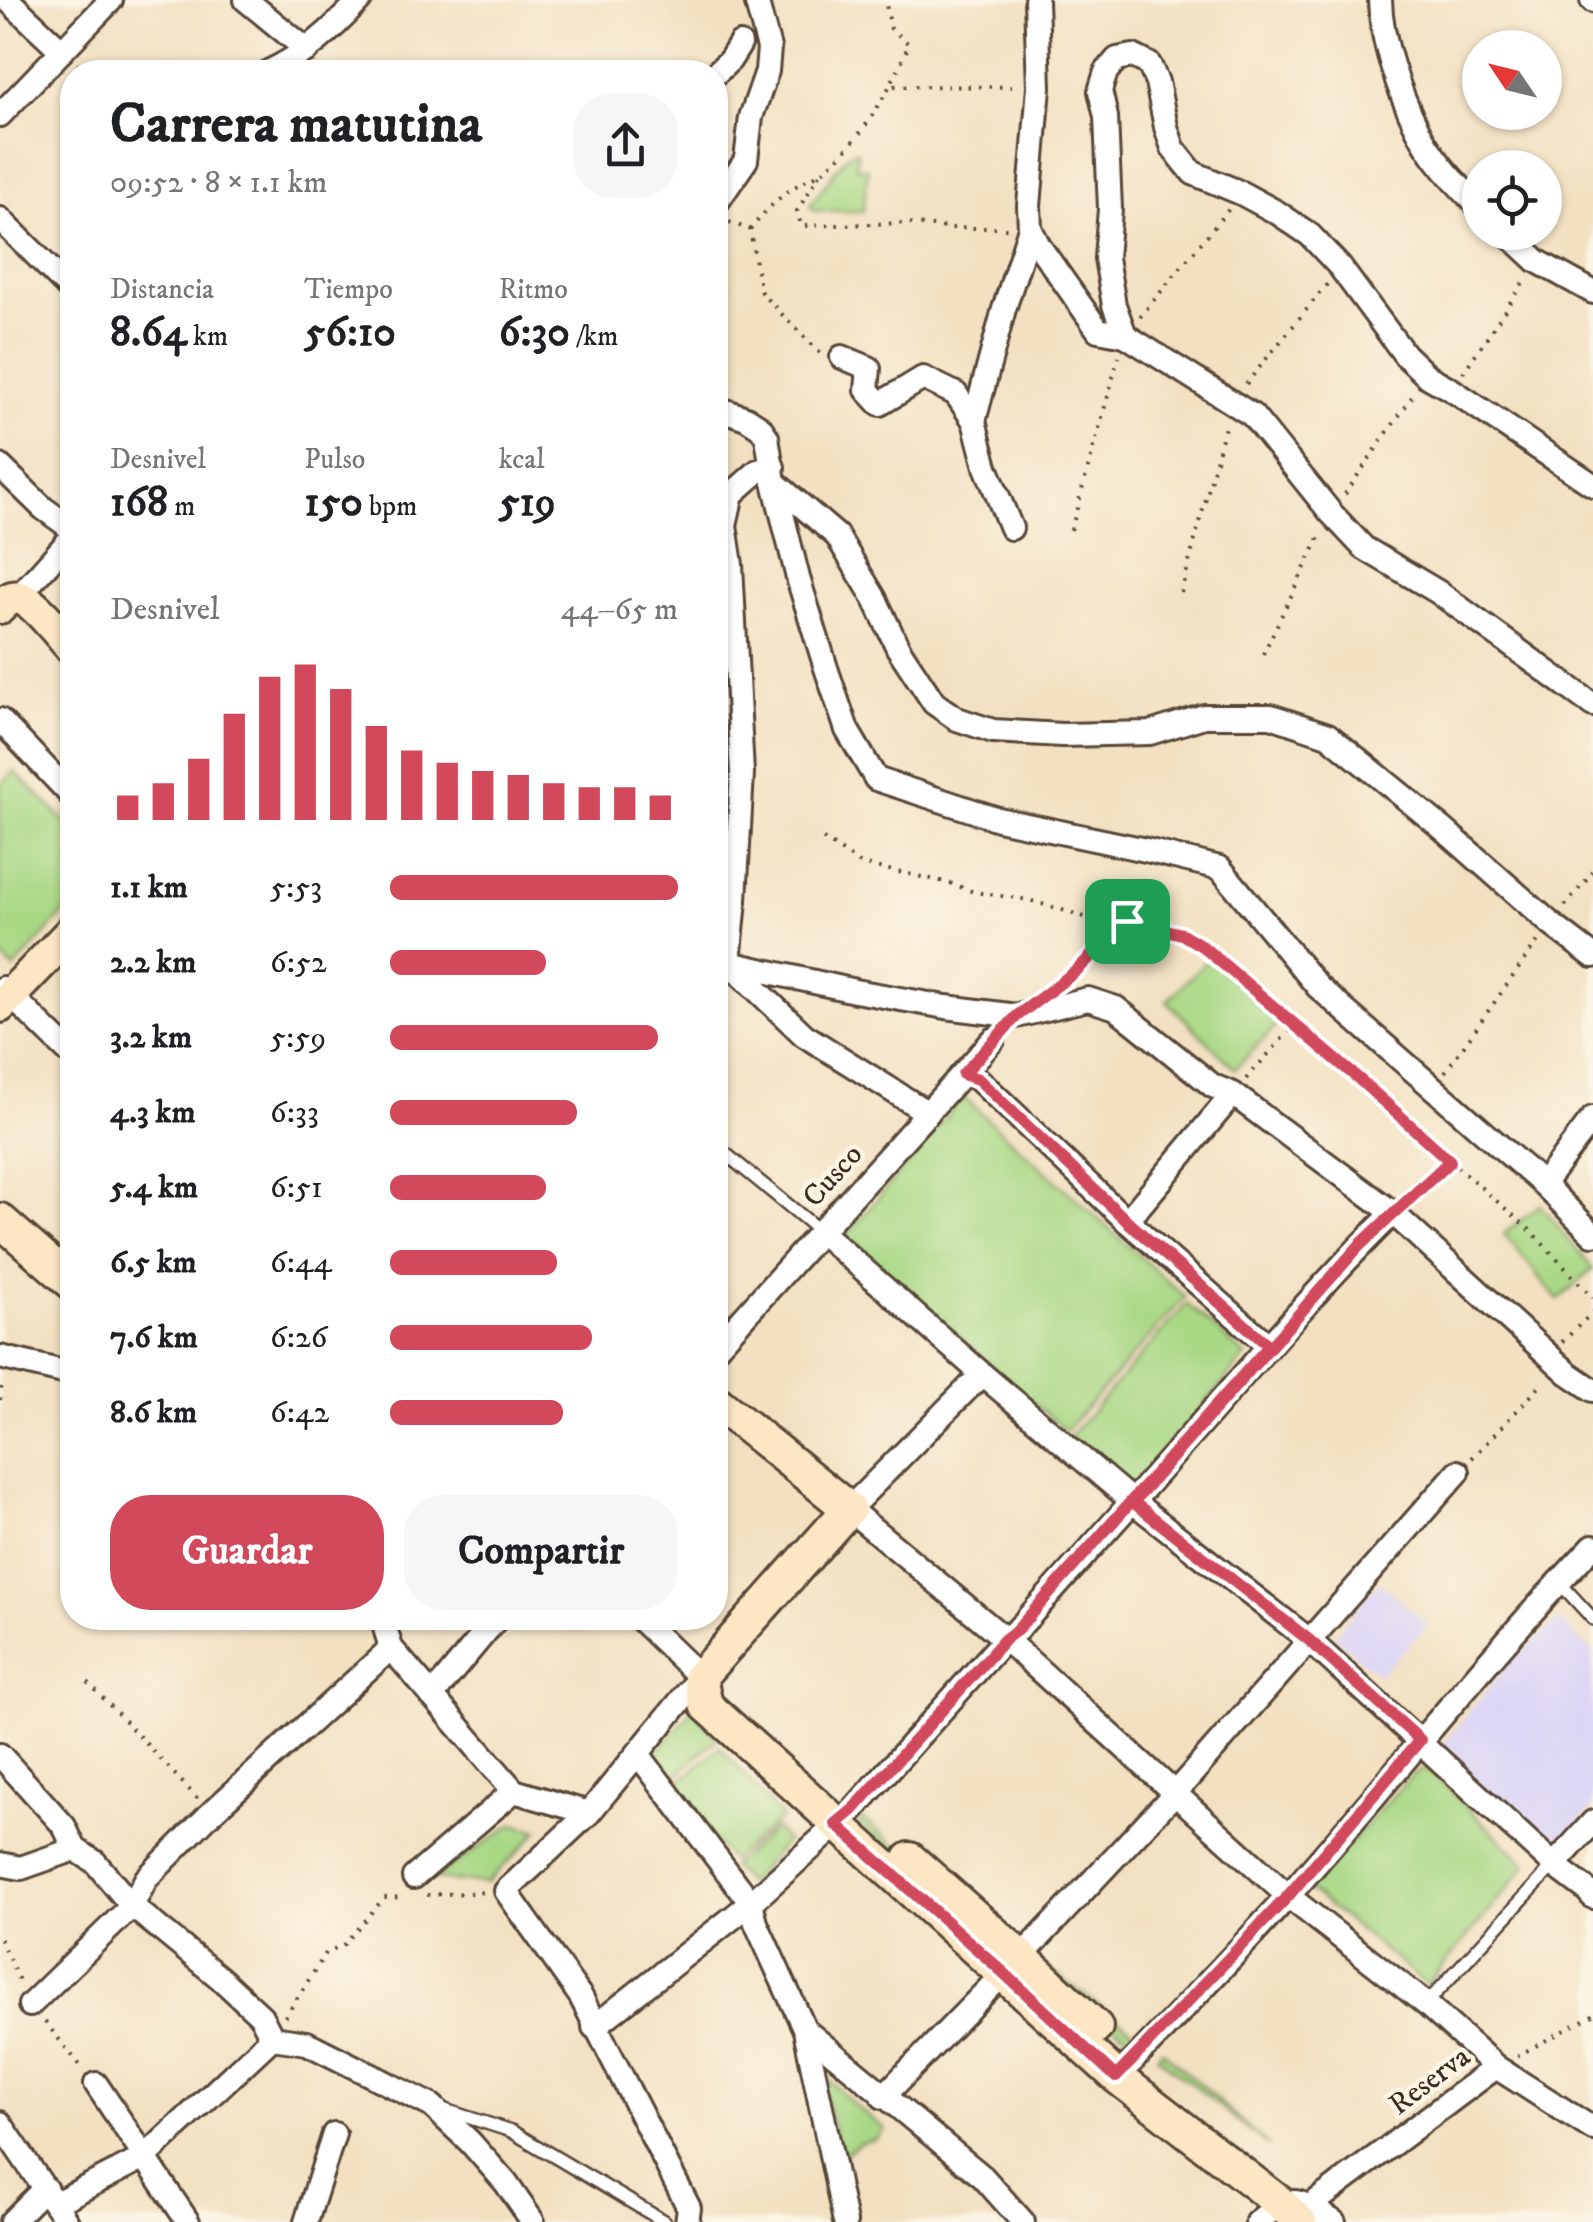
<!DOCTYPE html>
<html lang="es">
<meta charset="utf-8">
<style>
:root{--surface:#fff;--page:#f6f6f6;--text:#202124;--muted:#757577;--accent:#d1495b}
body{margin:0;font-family:"IM FELL DW Pica",serif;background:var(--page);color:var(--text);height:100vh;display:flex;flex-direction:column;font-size:38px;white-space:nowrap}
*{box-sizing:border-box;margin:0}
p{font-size:32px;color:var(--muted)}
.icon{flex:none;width:55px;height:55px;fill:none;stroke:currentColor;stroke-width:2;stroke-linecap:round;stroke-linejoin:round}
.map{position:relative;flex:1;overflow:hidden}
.side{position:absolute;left:60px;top:60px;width:668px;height:1570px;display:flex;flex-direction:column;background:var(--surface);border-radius:40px;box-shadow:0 2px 8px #0004}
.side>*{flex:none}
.needle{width:65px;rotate:305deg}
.fabs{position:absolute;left:1462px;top:30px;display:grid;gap:20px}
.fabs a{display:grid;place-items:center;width:100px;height:100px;border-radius:50%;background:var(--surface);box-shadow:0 2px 8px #0004;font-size:50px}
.pin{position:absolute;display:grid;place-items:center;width:85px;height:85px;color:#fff;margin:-42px;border-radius:20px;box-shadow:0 5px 15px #0006}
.round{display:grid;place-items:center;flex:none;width:105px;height:105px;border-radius:40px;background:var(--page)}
.headline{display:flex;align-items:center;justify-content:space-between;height:170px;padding:0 50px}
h1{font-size:55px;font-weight:700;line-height:75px}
.stats{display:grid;grid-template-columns:repeat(3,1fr);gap:15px;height:170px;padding:10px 50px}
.stats div{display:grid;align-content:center}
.stats b{font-size:42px;font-weight:700}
.stats small{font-size:28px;font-weight:400}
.stats p{font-size:28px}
.chart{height:280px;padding:20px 50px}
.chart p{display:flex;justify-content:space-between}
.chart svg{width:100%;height:180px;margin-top:10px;stroke:var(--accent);stroke-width:6}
.cta{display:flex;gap:20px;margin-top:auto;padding:20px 50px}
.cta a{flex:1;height:115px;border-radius:40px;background:var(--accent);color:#fff;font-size:40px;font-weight:700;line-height:115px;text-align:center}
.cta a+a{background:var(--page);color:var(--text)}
ul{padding:0 50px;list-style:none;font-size:32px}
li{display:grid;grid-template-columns:160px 120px 1fr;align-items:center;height:75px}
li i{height:25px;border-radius:12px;background:var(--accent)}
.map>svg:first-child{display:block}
.built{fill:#dcd5f6}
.green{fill:#a9d885;stroke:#728152;stroke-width:2.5}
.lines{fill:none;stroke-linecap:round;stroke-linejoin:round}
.lane-casing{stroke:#564536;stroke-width:16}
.street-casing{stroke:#564536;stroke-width:28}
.secondary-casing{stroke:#564536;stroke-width:38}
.path{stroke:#564536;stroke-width:4;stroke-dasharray:2.5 8;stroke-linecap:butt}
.lane{stroke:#fff;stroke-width:11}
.street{stroke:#fff;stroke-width:22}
.secondary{stroke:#fce6c4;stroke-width:32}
.route-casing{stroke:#fff;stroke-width:20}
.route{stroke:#d1495b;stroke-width:12}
.labels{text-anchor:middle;stroke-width:9;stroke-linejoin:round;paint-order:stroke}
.street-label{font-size:30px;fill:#3b2a1e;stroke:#fcf5e5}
</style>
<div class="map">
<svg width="1593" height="2222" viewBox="0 0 1593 2222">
<rect width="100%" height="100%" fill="#fcf5e5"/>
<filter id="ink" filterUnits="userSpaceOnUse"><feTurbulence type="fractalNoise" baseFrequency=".01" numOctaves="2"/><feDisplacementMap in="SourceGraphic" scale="20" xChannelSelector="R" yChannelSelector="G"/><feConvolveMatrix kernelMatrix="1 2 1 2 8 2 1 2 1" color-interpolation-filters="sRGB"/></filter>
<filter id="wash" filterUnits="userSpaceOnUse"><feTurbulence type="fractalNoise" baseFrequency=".0048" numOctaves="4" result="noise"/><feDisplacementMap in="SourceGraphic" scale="40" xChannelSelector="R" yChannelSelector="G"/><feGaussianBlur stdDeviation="2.25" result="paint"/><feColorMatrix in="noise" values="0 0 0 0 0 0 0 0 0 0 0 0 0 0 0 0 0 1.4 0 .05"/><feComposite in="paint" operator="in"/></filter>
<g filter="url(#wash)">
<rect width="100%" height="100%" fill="#f2e0c1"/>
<g class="built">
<path d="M1379,1581L1429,1625L1379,1675L1334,1637Z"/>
<path d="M1559,1620L1593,1652V1808L1551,1849L1440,1748L1511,1661Z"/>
</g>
<g class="green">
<path d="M857,151L856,167L868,169L863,211H814L810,205L847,155Z"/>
<path d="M14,771L72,828V904L14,969L0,955V786Z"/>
<path d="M1211,956L1279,1023L1235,1069L1167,1001Z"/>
<path d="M963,1097L1185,1297L1065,1431L846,1236Z"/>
<path d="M1540,1205L1593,1269L1558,1300L1504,1234Z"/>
<path d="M1187,1304L1246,1356L1130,1492L1069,1437Z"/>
<path d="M693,1710L718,1737L672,1780L652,1757Z"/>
<path d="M720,1747L782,1818L731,1861L671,1789Z"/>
<path d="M1427,1768L1527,1865L1427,1985L1308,1889L1412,1775Z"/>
<path d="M862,1818L1033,1957L1138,2034L1133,2040L1029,1961L858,1823Z"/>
<path d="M513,1824L538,1831L487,1883L433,1879Z"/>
<path d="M775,1828L786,1841L749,1884L731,1867Z"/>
<path d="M1162,2050L1270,2147L1157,2056Z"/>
<path d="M818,2069L854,2105L885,2129L876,2139L860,2143L844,2155L836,2140Z"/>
</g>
</g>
<g filter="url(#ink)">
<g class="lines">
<defs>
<g id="lane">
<path d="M715,1145L821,1232"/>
<path d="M1559,1582L1593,1619"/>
<path d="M1426,2004L1554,1865"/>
<path d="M442,2109L511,2131L665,2222"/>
</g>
<g id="street">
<path d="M8,0L62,51"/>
<path d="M246,0L307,50"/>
<path d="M1036,0L1039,87L1029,206L1030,228L1039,246L1098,330L1125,335L1252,415L1331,513L1364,548L1438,592L1593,705"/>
<path d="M1380,0C1381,40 1399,92 1417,128C1431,158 1457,184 1480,208"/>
<path d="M1592,0L1593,1"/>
<path d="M268,72C304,56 333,29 360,0"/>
<path d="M715,74L730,60L740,44"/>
<path d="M0,115L111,0"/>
<path d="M715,205L746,160L751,117L767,71L769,48L756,0"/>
<path d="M0,219L72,291"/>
<path d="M1506,232L1537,261L1593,292"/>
<path d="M1125,335L1114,305L1106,258L1110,209L1106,117L1100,91L1106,72L1117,59L1133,56L1149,64L1157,82L1166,127L1173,148L1193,173L1241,193L1278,213L1310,235L1340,267L1405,355L1427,376L1452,390L1593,485"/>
<path d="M842,357L869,368L867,390L880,404L923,378L956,394L974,421L986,467L1011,528"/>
<path d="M715,407L746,418L760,427L767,437L774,482L798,578L826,668L847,730L876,779L998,819L1146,850L1220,868L1318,987L1543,1184L1593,1234"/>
<path d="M974,421L1004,309L1030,228"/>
<path d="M0,466L43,508L72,529"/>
<path d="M774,482L837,536L875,599L898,648L934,703L957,719L993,731L1062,735L1150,733L1204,716H1271L1328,735L1442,828L1551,924L1593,956"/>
<path d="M18,597L72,537"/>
<path d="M0,720L72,796"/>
<path d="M729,963L855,991L946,1007L1017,1016L1088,999L1116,1008L1213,1086L1233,1094L1393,1213L1568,1373L1593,1390"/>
<path d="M729,963L735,900L742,773L731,565L725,525L732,494L758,471L773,467"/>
<path d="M732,966L804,1035L928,1113"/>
<path d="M3,988L72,1055"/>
<path d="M963,1074L978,1079L1127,1221L1269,1346"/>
<path d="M1543,1184L1593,1118"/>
<path d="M1127,1221L1233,1094"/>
<path d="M821,1232L982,1374L1133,1502L1309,1640L1554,1865L1586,1889L1593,1897"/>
<path d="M715,1349L993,1040"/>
<path d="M0,1357L72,1374"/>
<path d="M982,1374L849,1509L1005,1639L1288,1896L1426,2004L1496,2067L1593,2129"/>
<path d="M382,1618L391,1648L514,1791L589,1813"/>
<path d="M639,1618L700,1677L589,1813L506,1891L581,1997L689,2208L687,2222"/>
<path d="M432,1696L497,1618"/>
<path d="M638,1754L751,1903L756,1923L805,2030L983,2177L1023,2222"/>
<path d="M0,1755L64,1826L75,1849"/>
<path d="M0,1864L21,1868L75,1849L95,1862L132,1906L220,1978L261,2016L272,2038"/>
<path d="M1554,1865L1593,1822"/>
<path d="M414,1877L514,1791"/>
<path d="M1021,1957L1174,1794L1458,1472"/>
<path d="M30,2005L132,1906L146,1879L211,1813L391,1648"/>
<path d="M594,2027L751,1903L853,1810L1005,1639L1017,1630C1076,1565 1134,1500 1191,1435C1257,1360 1322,1283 1393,1213"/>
<path d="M805,2030L845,2222"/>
<path d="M1117,2077C1175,2018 1233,1957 1289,1895C1391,1780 1486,1658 1593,1546"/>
<path d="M96,2084L188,2222"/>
<path d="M883,2097L1004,1973"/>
<path d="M0,2123L67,2222"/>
<path d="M56,2203L145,2157L272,2038L307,2043L432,2106L470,2142L506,2183L533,2222"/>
<path d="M1310,2206L1496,2067"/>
<path d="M11,2222L45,2188"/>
<path d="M306,2222L334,2134"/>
<path d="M1257,2222C1293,2193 1296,2198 1334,2222"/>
</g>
<g id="secondary">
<path d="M0,607C6,601 11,596 20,598C34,601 62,637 72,648"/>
<path d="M0,1006L72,931"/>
<path d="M0,1220L72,1283"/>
<path d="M700,1677L706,1705L1117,2077L1280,2203L1300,2222"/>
<path d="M700,1677L849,1509L715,1401"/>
<path d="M910,1859L1021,1957L1096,2027"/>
</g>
</defs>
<use href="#lane" class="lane-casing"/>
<use href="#street" class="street-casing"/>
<use href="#secondary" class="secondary-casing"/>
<g class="path">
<path d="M77,64L86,72"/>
<path d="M894,86L1019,87"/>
<path d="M820,174L797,211L801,226L909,223L948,228H1007"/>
<path d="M729,222L750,230L761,293L820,353"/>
<path d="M750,230C764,212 781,194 801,183C808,179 816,177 822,172C863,139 889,93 909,44L891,29L885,0"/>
<path d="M1140,317L1229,209"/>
<path d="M1463,373L1527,277"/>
<path d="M1246,384L1328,283"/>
<path d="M1345,494L1416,391"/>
<path d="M1071,530L1119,356"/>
<path d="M1181,593L1226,423"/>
<path d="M1263,654L1322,532"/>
<path d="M823,839L861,864L950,883L974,892L1029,900L1085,917L1127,921L1181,934L1202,946L1529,1229L1593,1298"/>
<path d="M1565,906L1593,872"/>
<path d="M1061,982L1076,971L1127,921"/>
<path d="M1445,1072L1538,941"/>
<path d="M1246,1079L1290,1030L1298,1028"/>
<path d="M1408,1200L1448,1162"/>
<path d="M1562,1342L1593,1312"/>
<path d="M0,1400L2,1380"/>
<path d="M1472,1458L1544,1382"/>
<path d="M88,1682L198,1799"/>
<path d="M427,1895L487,1892"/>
<path d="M0,1939L21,1985"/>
<path d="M285,2017L326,1953L344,1944L384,1898L402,1897"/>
<path d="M45,2022L83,2069"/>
<path d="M1517,2056L1593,2015"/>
</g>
<use href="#lane" class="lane"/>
<use href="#street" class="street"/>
<use href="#secondary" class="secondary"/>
</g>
</g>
<g class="lines" filter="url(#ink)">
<defs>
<path id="route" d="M1127,921L1076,971L1017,1016L963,1074L978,1079L1127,1221L1269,1346L1017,1630L1005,1639L853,1810L836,1824L1004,1973L1116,2077L1288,1896L1420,1740L1309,1640L1133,1502L1359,1246L1450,1161L1360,1080L1202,946L1182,934L1127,921"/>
</defs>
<use href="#route" class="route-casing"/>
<use href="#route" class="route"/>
</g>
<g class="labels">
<g class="street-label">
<text transform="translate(832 1175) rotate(-48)" y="10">Cusco</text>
<text transform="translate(1429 2080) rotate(-37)" y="10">Reserva</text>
</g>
</g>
</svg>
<div class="fabs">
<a><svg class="needle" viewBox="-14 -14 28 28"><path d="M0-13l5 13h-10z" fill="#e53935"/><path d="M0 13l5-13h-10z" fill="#757577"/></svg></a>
<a><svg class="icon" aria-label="locate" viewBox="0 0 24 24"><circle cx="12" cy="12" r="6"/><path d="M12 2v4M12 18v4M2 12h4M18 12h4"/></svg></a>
</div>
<div class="pin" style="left:1127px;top:921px;background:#1e9e55"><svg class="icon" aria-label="arrive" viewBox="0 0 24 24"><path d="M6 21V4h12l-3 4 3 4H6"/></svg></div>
<section class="side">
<div class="headline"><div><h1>Carrera matutina</h1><p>09:52 · 8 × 1.1 km</p></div><a class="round"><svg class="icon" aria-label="share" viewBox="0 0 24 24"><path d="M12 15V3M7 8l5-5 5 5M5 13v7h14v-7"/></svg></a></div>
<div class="stats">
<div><p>Distancia</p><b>8.64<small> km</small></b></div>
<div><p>Tiempo</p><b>56:10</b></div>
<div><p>Ritmo</p><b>6:30<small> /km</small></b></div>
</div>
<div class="stats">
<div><p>Desnivel</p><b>168<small> m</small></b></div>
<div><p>Pulso</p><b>150<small> bpm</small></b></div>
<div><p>kcal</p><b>519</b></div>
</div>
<div class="chart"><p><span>Desnivel</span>44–65 m</p>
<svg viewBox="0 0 160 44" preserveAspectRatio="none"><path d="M5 44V38M15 44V35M25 44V29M35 44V18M45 44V9M55 44V6M65 44V12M75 44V21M85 44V27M95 44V30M105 44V32M115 44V33M125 44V35M135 44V36M145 44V36M155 44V38"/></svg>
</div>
<ul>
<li><b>1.1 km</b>5:53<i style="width:100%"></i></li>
<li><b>2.2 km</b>6:52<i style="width:54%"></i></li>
<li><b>3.2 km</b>5:59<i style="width:93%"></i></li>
<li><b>4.3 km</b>6:33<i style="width:65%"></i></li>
<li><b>5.4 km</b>6:51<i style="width:54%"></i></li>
<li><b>6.5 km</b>6:44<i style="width:58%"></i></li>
<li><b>7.6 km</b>6:26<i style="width:70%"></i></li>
<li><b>8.6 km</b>6:42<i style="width:60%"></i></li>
</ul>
<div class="cta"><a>Guardar</a><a>Compartir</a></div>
</section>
</div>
